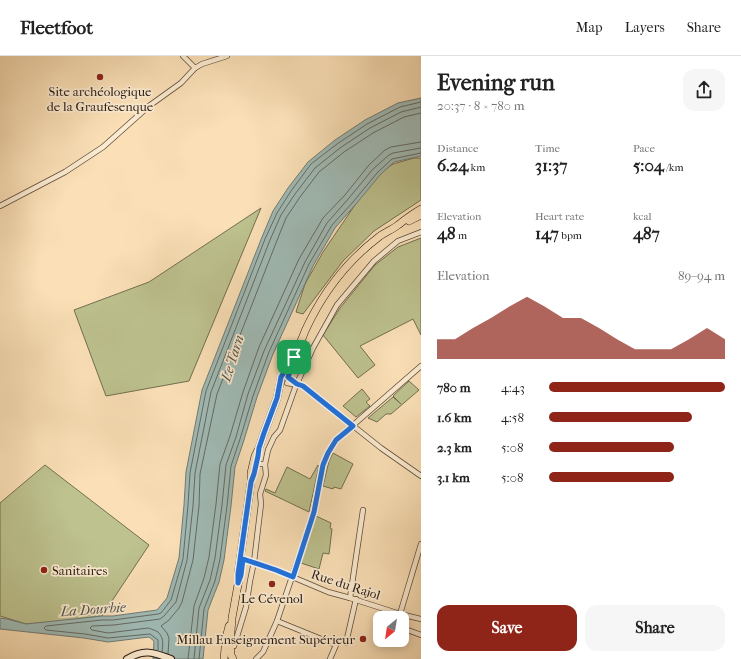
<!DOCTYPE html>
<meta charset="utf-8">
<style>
:root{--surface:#fff;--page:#f6f6f6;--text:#222;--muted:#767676;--line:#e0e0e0;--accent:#8f2418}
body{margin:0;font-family:"IM FELL French Canon",serif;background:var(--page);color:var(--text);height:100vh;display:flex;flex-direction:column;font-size:15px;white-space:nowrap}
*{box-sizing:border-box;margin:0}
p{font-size:13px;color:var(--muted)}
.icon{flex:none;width:22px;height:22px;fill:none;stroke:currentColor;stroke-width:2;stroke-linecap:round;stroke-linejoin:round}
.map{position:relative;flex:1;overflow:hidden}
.details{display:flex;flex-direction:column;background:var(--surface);width:320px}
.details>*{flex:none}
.needle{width:26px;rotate:210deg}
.tools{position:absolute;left:373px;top:555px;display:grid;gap:8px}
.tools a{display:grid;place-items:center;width:36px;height:36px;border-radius:8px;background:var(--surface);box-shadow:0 2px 10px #0003;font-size:20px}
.pin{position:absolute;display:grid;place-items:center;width:34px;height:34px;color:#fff;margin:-17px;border-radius:8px;box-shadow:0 2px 6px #0006}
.round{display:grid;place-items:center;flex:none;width:42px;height:42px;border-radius:12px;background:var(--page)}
.overview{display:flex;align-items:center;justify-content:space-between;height:68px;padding:0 16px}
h1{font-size:22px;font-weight:800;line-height:30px}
.stats{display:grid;grid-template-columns:repeat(3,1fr);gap:6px;height:68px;padding:4px 16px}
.stats div{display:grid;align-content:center}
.stats b{font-size:17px;font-weight:800}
.stats small{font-size:11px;font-weight:400}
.stats p{font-size:11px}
.chart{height:112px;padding:8px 16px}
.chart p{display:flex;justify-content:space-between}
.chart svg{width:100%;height:72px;margin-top:4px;fill:var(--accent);opacity:.7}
.cta{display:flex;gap:8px;margin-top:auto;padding:8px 16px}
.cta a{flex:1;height:46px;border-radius:12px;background:var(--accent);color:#fff;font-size:16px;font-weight:800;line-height:46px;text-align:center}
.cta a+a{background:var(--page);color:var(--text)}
ul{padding:0 16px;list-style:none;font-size:13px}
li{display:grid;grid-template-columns:64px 48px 1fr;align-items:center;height:30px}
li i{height:10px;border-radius:5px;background:var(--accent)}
header{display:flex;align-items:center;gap:24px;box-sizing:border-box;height:56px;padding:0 20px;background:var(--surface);border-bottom:1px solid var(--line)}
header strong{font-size:19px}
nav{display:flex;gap:22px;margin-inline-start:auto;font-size:14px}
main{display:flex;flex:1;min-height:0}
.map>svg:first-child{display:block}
.green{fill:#bdc28f;stroke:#726e52}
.water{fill:#a0bbb6;stroke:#707b75}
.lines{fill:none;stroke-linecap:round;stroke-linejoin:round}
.shore{stroke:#646a65;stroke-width:1}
.minor-casing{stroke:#5c4c3d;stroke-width:6}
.secondary-casing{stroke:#271a14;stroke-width:8}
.primary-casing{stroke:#271a14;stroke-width:8}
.minor{stroke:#fcebd0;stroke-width:4.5}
.secondary{stroke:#fcebd0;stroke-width:6}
.primary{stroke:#fbe0b7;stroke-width:7}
.route-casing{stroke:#fff;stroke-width:8}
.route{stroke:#1a73e8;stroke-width:5}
.poi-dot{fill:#8f2418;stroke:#fcebd0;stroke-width:1.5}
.labels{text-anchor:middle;stroke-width:3.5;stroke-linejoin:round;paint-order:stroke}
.poi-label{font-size:13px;fill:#271a14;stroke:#fcebd0}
.street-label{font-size:13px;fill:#271a14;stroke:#fcebd0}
.water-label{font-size:14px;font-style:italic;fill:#51524d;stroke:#fcebd0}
</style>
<header>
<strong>Fleetfoot</strong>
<nav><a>Map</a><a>Layers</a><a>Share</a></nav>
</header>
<main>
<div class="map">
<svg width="421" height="603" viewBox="0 0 421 603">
<rect width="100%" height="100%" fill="#fbe0b7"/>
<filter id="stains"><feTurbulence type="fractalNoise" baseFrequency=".005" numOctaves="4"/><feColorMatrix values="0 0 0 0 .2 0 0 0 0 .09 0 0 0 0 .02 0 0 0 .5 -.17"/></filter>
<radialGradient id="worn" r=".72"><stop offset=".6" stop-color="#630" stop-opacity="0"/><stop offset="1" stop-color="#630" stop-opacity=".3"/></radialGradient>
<g class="green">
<path d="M414,102H421V144L374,175L343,205L303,258L296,256L305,228L323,196L374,121L393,108Z"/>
<path d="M261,152L189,325L106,340L74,254L149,226Z"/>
<path d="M421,182V279L413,263L360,290L375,309L358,322L323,279L340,252L375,209L398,191Z"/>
<path d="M409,325L419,334L391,358H386L377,366L368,362L393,341L401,348L393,340Z"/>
<path d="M362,333L370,343L366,346L370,350L356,361L343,350Z"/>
<path d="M333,397L353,408L341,433L334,431L333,433L323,430L329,405Z"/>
<path d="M45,409L149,489L102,560L52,566L26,568L0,560V447Z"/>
<path d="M318,409L319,410L309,456L265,435L266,433L275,437L287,411L310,423Z"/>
<path d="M316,460L331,467L330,472L332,473L329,498L323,497L319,513L301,507Z"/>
</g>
<path class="water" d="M421,42V100L394,106L380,119L356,148L335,172L313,210L273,298L257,341L244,384L235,411L231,450L224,504L219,526L208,554L203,603H153L154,585L149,581L108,586L84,582L0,573V562L7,563L26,568L102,560H113L157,554L167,542L179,502L184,449L186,416L202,334L262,181L273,155L288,132L308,106L335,84L365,64L398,47Z"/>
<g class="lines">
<g class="shore">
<path d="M158,594V584L150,578L108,582L85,578L46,574L44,572L46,570L102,564H113L158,558L161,557L171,544L183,503L188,449L190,417L206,335L265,183L277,157L291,135L311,108L337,88L367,68L400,51L421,46"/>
<path d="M162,596C163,588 164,582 158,576C154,574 152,573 148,572L108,577L92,574L90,572L92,570L114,569L160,563L164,560L176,546L187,504L193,450L195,417L211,336L270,184L281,159L295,138L315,112L340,92L370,72L401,56L421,51"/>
<path d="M168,598L169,582L167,577L161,570L169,564L179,552L182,546L193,504L199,450L200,418L217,338L276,187L286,162L300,141L319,116L344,96L373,77L404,61L421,57"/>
<path d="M188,603L194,550L204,522L209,501L216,448L220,408L230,380L243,336L259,291L299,203L323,162L345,139L369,109L385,94L391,91L421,86"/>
<path d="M194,603L199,552L210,524L215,502L222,449L226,409L236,381L248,338L264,295L305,206L327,167L349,142L373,113L389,99L393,97L421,92"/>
<path d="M199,603L204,553L215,525L220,503L227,450L231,410L240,383L253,340L269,296L309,208L332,169L353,146L377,117L392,103L421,97"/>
</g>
<defs>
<g id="minor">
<path d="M183,0L195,12"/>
<path d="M0,150L65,116L103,91L149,50L181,27L195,12L202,8L227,0"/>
<path d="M287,327L303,330L381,392L421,420"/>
<path d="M257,408H265"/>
<path d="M243,503L276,514L328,536L350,542L400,558L421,563"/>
<path d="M350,542L363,454"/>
<path d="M400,558L421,488"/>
<path d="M400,558L403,561L402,565"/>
<path d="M277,565L336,589L330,603"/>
<path d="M402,572L421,579"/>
<path d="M346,587L356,543"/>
<path d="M234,590L246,551L250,525L254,506L261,448L260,438L266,419L265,408L268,394L274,381L280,374L295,332L313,292L337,249L374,205L398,185L421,176"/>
<path d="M256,603L263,596L277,565L314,456L323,409L328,397L336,384L421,310"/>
</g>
<path id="secondary" d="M127,603C144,593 153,596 171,603"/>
<g id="primary">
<path d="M409,165L421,159"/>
<path d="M288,321C291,314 292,307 295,300C298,292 302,283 305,275C322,238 348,204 380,180C386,176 393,173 398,169C406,163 412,158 421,153"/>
<path d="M238,527V518L251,426V417L255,400L259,392L264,377L277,342L281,322L294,301"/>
<path d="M224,603L226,582L229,570"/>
<path d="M233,603L231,599L230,589L232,562L239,523"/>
</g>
</defs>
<use href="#minor" class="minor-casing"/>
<use href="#secondary" class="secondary-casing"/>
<use href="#primary" class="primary-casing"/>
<use href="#minor" class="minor"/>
<use href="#secondary" class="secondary"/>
<use href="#primary" class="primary"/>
</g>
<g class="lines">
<defs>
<path id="route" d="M294,301L291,314L288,321L289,322L297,328L303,330L353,370L336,384L328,397L323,409L314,456L293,521L276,514L243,503L241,519L238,527V518L251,426L254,418L258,400L259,392L264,377L277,342L281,321Z"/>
</defs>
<use href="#route" class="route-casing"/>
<use href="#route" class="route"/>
</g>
<g class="poi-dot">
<circle cx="100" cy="21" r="4"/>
<circle cx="44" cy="514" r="4"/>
<circle cx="272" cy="528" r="4"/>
<circle cx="363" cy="583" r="4"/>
</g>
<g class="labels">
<g class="poi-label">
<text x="100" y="40">Site archéologique<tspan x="100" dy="15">de la Graufesenque</tspan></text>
<text x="52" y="519" text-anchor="start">Sanitaires</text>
<text x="272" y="547">Le Cévenol</text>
<text x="355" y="588" text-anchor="end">Millau Enseignement Supérieur</text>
</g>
<g class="street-label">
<text transform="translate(346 528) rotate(18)" y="5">Rue du Rajol</text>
</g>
<g class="water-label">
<text transform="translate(232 302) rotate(-73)" y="5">Le Tarn</text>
<text transform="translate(93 553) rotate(-4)" y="5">La Dourbie</text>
</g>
</g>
<rect width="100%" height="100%" filter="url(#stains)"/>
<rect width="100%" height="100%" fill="url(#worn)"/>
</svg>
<div class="tools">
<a><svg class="needle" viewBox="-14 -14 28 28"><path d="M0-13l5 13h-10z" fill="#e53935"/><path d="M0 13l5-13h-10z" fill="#767676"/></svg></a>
</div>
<div class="pin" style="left:294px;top:301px;background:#1e9e55"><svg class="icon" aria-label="arrive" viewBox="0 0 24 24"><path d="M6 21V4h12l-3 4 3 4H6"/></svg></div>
</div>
<section class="details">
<div class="overview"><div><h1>Evening run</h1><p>20:37 · 8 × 780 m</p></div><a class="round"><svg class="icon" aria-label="share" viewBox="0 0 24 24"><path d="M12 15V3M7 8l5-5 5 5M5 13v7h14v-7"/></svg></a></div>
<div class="stats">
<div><p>Distance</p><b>6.24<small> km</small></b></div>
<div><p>Time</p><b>31:37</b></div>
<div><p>Pace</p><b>5:04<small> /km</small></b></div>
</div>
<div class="stats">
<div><p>Elevation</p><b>48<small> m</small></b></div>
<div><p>Heart rate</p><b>147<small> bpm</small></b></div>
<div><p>kcal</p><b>487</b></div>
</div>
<div class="chart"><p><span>Elevation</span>89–94 m</p>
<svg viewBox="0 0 160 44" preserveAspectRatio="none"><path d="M0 44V32L10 32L20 25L30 19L40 12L50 6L60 12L70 19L80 19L90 25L100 32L110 38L120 38L130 38L140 32L150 25L160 32V44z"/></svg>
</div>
<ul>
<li><b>780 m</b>4:43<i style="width:100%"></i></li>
<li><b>1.6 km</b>4:58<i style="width:81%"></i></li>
<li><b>2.3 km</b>5:08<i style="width:71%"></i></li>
<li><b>3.1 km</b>5:08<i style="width:71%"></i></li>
</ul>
<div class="cta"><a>Save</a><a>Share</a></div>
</section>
</main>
